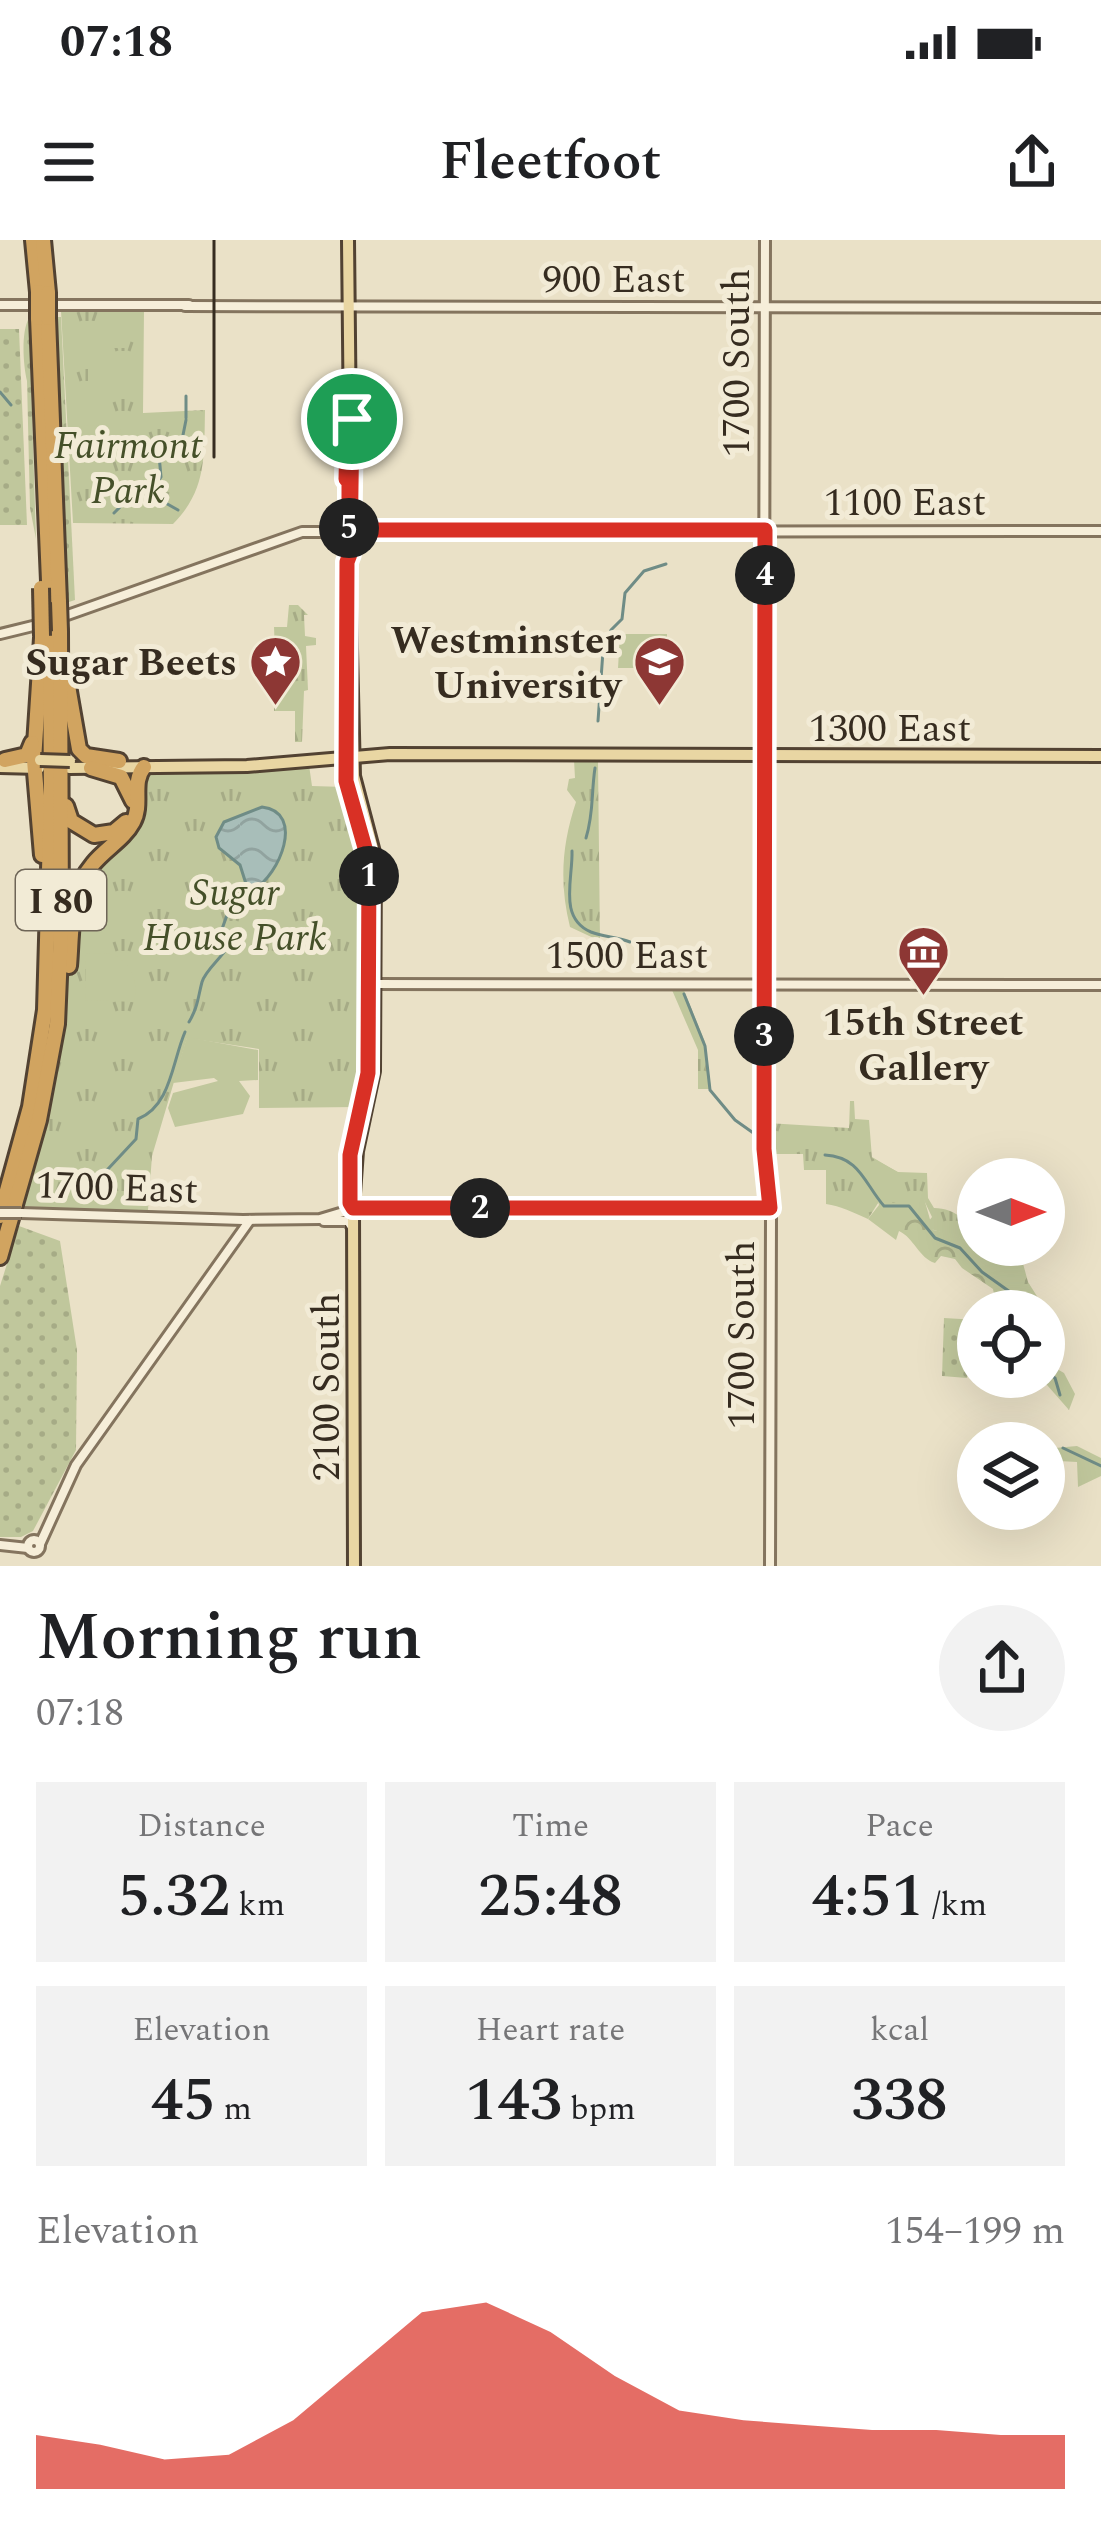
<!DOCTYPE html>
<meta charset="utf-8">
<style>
:root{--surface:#fff;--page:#f2f2f2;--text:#202124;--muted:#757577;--accent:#d93025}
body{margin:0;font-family:Spectral,serif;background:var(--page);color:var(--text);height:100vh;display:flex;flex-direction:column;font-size:45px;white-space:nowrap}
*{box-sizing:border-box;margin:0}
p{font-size:39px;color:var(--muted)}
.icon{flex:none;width:66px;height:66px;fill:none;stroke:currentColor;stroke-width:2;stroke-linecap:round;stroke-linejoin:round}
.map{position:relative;height:1326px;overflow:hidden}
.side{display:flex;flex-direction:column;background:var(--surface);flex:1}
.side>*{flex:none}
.needle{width:78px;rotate:90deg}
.fabs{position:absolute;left:957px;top:918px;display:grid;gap:24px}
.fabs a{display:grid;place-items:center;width:108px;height:108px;border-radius:50%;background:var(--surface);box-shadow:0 12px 48px #0002;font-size:60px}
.pin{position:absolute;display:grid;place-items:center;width:102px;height:102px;color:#fff;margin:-51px;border:6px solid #fff;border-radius:50%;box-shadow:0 3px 12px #0007}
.km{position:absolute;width:60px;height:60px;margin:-30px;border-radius:50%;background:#222;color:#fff;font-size:33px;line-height:60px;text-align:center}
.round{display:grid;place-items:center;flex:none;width:126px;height:126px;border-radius:63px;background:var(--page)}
.summary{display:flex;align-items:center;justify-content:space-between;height:204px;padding:0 36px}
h1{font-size:66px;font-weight:600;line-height:90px}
.metrics{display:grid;grid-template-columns:repeat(3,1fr);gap:18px;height:204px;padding:12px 36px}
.metrics div{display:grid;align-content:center;border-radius:0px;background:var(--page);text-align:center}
.metrics b{font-size:60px;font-weight:600}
.metrics small{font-size:33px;font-weight:400}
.metrics p{font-size:33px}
.chart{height:336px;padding:24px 36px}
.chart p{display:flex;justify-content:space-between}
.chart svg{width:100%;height:216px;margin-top:12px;fill:var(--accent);opacity:.7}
.status{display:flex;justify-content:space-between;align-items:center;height:84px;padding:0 60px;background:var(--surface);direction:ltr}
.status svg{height:33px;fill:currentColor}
header{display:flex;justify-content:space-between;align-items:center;height:156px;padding:0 36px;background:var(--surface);font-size:54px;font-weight:600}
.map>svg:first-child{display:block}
.grass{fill:url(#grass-dots)}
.forest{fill:url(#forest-crowns)}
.park{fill:url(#park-tufts)}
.pitch{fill:#c0c79c}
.water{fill:url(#water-waves);stroke:#6f8c86;stroke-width:3}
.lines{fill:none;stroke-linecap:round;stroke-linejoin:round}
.stream{stroke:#6f8c86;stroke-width:3}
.minor-casing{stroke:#84745e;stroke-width:14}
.major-casing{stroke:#524232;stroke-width:16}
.highway-casing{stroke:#524232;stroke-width:20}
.minor{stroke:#f6eed9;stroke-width:8}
.major{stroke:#e9d6a3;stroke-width:10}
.highway{stroke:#d1a460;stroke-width:14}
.tram{stroke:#362c20;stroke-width:3}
.minor-bridge-casing{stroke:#84745e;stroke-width:14;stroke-linecap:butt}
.major-bridge-casing{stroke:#524232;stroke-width:16;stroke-linecap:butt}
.highway-bridge-casing{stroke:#524232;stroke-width:20;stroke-linecap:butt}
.minor-bridge{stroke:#f6eed9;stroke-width:8}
.major-bridge{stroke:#e9d6a3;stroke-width:10}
.highway-bridge{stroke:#d1a460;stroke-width:14}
.route-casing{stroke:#fff;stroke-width:24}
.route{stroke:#d93025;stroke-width:15}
.labels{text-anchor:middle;stroke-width:10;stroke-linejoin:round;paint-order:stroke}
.shield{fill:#f2ebd6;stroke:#6e6557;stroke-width:3}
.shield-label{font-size:36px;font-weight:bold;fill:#362c20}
.street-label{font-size:39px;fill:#362c20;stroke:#f2ebd6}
.park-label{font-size:39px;font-style:italic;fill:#455029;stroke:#f2ebd6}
.poi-label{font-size:39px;font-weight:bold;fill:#362c20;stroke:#f2ebd6;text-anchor:end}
</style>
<div class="status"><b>07:18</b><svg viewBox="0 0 49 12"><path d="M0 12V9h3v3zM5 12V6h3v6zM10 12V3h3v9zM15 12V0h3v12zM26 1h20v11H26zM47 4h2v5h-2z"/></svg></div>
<header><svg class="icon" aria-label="menu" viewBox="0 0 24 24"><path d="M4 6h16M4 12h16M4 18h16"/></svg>Fleetfoot<svg class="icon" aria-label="share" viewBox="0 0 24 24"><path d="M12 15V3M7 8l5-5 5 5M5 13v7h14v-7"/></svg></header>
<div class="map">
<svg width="1101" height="1326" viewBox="0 0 1101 1326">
<defs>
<pattern id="grass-dots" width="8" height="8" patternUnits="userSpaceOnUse" patternTransform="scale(3)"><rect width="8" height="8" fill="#c0c79c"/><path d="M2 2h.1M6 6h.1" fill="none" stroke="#a6ab86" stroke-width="1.8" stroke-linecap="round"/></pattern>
<pattern id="forest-crowns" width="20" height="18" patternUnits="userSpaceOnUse" patternTransform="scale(3)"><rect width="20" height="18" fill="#c0c79c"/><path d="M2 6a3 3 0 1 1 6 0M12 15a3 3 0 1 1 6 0" fill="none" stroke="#a6ab86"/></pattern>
<pattern id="park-tufts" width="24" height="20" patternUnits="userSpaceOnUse" patternTransform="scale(3)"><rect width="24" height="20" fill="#c0c79c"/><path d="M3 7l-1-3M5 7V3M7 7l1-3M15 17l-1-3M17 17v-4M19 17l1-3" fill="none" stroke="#a6ab86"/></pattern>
<pattern id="water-waves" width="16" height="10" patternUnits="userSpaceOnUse" patternTransform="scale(3)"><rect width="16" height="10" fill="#a8beb9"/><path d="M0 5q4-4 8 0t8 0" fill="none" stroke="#91a39f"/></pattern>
</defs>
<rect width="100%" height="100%" fill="#eae1c7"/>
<g class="grass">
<path d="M56,77H61L75,360L66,363Z"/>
<path d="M29,78L36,299L30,268L27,141C23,124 21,92 29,78Z"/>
<path d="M0,89H19L27,285H0Z"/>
<path d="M19,986L60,1001L77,1110L76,1210L33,1291L21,1297H0V1046Z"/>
<path d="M944,1078L978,1080V1134H968L967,1138L942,1136Z"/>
</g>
<g class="forest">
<path d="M872,917L906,937H918L933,990C958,994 977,1005 1002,1013L1007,1005H1018L1028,1042L1040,1061L1033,1071H997L993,1049L962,1028L955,1019L941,1016L935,1023C919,1018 914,998 899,991L896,1000L868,979L879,965L872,940Z"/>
<path d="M1044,1091L1048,1095L1052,1126L1064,1133L1075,1154L1069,1170L1040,1137H1044Z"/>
<path d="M1077,1206L1101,1218V1236L1078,1247L1077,1222L1059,1221L1055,1208Z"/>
</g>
<g class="park">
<path d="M61,71H144L143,173L205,170C204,216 207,250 173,284L73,283Z"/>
<path d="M289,365H298L308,375H304L305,396L316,398V405L306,406L308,450L304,451L302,502H295V471H274V461L271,460L276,438L274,387H287Z"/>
<path d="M574,520L598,521L600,701L570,687C559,643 562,604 576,562L567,550L569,539L575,538Z"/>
<path d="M309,525L312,546L345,547L366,614V779L363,850L358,867L259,868V809L187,798L152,916L148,970L167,972L23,968L57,830L69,689L90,631L132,590L145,532Z"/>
<path d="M683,748L705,802L711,849H698V810L672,750Z"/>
<path d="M850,861H854L855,879L869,880L872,918L898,932L927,933L928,958L934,968C955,968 975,984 978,1005L1001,1007L1008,1013L1011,1031L1007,1040L986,1025L967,1000L924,987L932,977L921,954L905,957L902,964L880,960L868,979C855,973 840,966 826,964V930H804L803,914H767V883L849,888Z"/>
</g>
<g class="pitch">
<rect x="89" y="81" width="39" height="27"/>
<rect x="88" y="119" width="39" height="25"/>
<path d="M104,179H109V187H121L119,209L81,207L82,185L103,186Z"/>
<path d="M620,394H667V428H618Z"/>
<path d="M108,713C131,720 139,740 134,762L85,760L86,714Z"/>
<path d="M187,797L258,810V840L239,841L250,856L243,874L175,887L168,868L173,853L218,841L214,838L173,843Z"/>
</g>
<path class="water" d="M262,567C306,572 279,636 254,649L247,647L240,625L219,608L216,597L224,582Z"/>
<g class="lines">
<g class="stream">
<path d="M0,152L11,165"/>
<path d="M186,156V178"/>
<path d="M153,249L161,237L159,215L182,200L186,180"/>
<path d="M155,257L178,270"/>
<path d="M114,273L121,266"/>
<path d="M598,481L603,411L611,390L622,379L625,353L644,331L666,324"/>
<path d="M586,598C594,572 591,554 595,528"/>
<path d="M572,611C573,639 558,678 591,692C604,697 618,697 630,702"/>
<path d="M684,754L705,806L710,850L735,880L759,897"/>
<path d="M189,782C198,767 198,757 202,742C205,731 221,718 227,708L222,689L231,664L247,647"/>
<path d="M825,915C860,917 864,943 884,966H909L935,998L960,1008L982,1032L1020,1059L1021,1068L1017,1071"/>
<path d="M94,944L136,899L138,879C171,866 172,822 185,792"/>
<path d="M1044,1131L1055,1138L1060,1155"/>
<path d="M1063,1208L1101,1226"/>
</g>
<defs>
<g id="minor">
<path d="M765,0L763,850L764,946L771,977L770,1326"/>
<path d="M0,65H189"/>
<path d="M185,66L1101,68"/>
<path d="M0,394L45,383L302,292L1101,291"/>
<path d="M369,744L1101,745"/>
<path d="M21,973L243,980L320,979L360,967H769"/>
<path d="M324,981H348L353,989"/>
<circle cx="34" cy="1306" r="6"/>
<path d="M40,1304L76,1225L250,980"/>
<path d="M0,1305L28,1308"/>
</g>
<g id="major">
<path d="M348,0L350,194L347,239L354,536L375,616L374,831L357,911L353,968L354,1326"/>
<path d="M347,515L348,550L365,595"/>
<path d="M0,527L39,528"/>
<path d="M69,528L247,526L390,514L1101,516"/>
</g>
<g id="highway">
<path d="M33,0L38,52"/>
<path d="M43,0L48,53"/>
<path d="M38,78L50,365"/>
<path d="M48,78L59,362"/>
<path d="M42,398L34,520L42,615"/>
<path d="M67,440L79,509L86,516L119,521"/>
<path d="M5,520L27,515L32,503"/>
<path d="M91,528L121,537L133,561"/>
<path d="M66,566L71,581L94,595L114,592L126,582"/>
<path d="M69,726C72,691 69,652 93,624C105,609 124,599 133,582C143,564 131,543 144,527"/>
<path d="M0,976L30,867L45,770L51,560L50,393"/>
<path d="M0,1017L39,880L57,784L61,690L60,391"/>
</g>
</defs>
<use href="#minor" class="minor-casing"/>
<use href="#major" class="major-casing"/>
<use href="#highway" class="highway-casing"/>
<use href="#minor" class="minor"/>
<use href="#major" class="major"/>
<use href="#highway" class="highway"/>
<path class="tram" d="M214,0V217"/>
<defs>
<path id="minor-bridge" d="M0,973H21"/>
<path id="major-bridge" d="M40,520L70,521"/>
<g id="highway-bridge">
<path d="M38,52V78"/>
<path d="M48,53V78"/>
<path d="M41,348L42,396"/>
<path d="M59,362L60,391"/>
</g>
</defs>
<use href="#minor-bridge" class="minor-bridge-casing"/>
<use href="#major-bridge" class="major-bridge-casing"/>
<use href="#highway-bridge" class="highway-bridge-casing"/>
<use href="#minor-bridge" class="minor-bridge"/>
<use href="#major-bridge" class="major-bridge"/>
<use href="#highway-bridge" class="highway-bridge"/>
</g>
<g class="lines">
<defs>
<path id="route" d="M352,179L350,314L347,322L346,541L369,622L368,833L350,915V963L353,968H770L764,909L765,290H349V242L346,239L348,161L352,179"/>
</defs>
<use href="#route" class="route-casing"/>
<use href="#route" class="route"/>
</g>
<defs>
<symbol id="sight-pin" viewBox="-11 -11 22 30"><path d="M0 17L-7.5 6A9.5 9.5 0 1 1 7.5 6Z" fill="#8d3734" stroke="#f2ebd6"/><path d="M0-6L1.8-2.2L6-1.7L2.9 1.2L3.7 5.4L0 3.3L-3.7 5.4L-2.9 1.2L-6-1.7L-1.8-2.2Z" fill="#fff"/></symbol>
<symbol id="university-pin" viewBox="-11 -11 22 30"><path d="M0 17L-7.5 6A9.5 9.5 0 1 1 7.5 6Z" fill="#8d3734" stroke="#f2ebd6"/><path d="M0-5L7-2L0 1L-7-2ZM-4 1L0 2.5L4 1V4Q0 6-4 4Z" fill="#fff"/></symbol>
<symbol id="museum-pin" viewBox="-11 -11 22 30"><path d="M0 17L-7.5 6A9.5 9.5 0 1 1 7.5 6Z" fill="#8d3734" stroke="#f2ebd6"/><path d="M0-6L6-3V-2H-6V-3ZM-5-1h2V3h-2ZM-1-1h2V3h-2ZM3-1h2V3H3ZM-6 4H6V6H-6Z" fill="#fff"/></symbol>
</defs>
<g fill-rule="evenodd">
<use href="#sight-pin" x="246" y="392" width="59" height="81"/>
<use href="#university-pin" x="630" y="392" width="59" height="81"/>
<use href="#museum-pin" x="894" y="682" width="59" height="81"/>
</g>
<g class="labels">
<rect class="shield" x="16" y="630" width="90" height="60" rx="9"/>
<g class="shield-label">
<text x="61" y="673">I 80</text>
</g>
<g class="street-label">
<text x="614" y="52">900 East</text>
<text transform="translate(735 123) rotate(-90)" y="14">1700 South</text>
<text x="905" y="275">1100 East</text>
<text x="890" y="501">1300 East</text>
<text x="627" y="728">1500 East</text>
<text transform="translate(117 946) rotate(2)" y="14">1700 East</text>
<text transform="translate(740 1095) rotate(-90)" y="14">1700 South</text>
<text transform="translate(325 1147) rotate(-90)" y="14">2100 South</text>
</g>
<g class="park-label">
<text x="128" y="218">Fairmont<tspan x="128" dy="45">Park</tspan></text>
<text x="235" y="665">Sugar<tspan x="235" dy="45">House Park</tspan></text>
</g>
<g class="poi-label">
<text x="621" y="413">Westminster<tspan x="621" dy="45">University</tspan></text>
<text x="237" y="435">Sugar Beets</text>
<text x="923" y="795" text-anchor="middle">15th Street<tspan x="923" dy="45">Gallery</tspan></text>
</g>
</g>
</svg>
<div class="fabs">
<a><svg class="needle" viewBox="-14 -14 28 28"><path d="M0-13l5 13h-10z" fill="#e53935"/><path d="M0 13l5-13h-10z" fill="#757577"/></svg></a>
<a><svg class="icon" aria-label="locate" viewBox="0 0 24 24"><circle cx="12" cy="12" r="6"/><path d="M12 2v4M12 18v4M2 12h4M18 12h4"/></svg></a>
<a><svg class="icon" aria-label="layers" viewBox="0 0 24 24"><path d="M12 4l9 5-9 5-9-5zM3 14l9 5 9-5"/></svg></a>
</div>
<div class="pin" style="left:352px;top:179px;background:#1e9e55"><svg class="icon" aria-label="arrive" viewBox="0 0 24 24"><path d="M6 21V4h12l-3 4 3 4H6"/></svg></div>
<b class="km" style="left:369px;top:636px">1</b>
<b class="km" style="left:480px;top:968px">2</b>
<b class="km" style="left:764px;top:796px">3</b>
<b class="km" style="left:765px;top:335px">4</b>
<b class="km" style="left:349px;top:288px">5</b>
</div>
<section class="side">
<div class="summary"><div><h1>Morning run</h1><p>07:18</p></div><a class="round"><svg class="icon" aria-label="share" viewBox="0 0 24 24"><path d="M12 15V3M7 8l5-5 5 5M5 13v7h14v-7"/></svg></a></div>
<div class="metrics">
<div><p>Distance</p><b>5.32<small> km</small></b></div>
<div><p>Time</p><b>25:48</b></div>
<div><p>Pace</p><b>4:51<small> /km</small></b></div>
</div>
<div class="metrics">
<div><p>Elevation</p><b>45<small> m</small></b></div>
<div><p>Heart rate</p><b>143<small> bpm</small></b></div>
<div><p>kcal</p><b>338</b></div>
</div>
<div class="chart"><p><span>Elevation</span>154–199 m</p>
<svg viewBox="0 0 160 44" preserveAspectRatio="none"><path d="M0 44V33L10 35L20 38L30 37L40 30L50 19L60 8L70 6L80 12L90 21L100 28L110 30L120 31L130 32L140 32L150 33L160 33V44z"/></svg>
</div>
</section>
